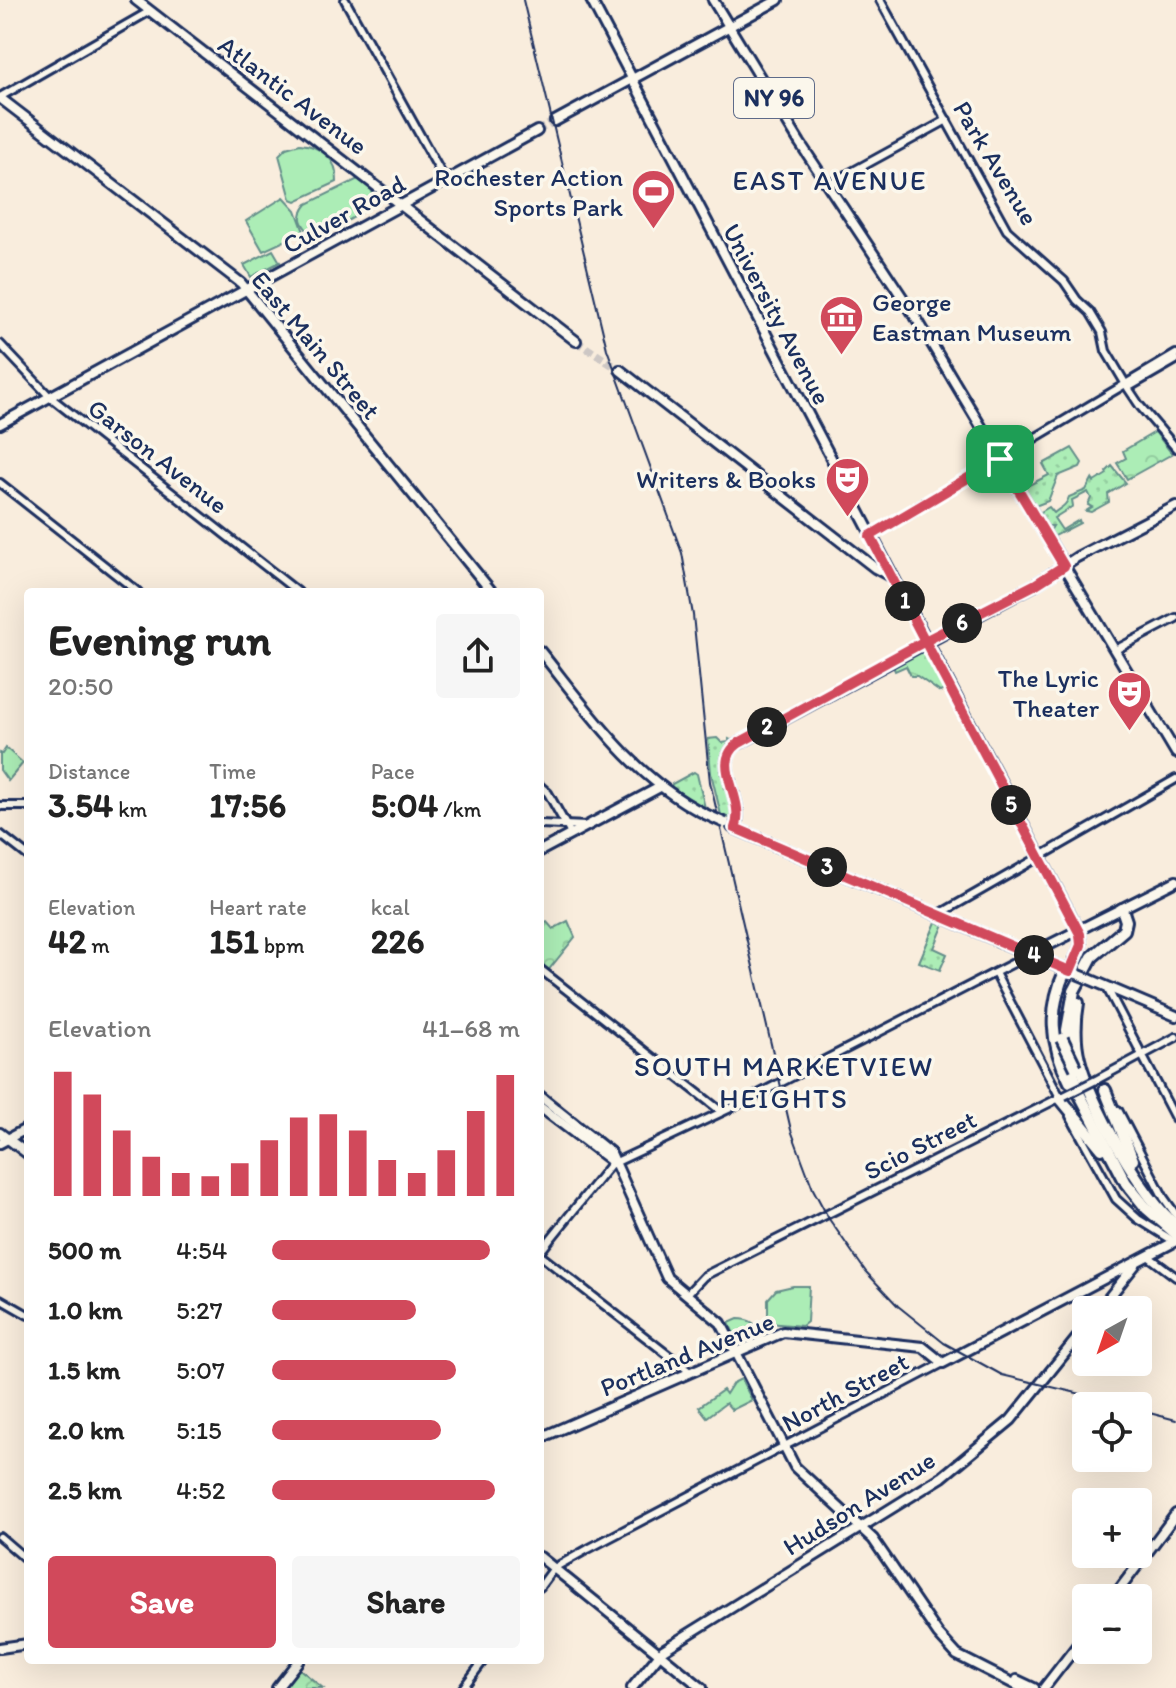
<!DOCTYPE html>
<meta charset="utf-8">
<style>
:root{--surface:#fff;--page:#f6f6f6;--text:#222;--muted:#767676;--accent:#d1495b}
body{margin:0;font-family:Itim,sans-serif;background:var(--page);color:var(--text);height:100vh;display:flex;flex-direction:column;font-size:30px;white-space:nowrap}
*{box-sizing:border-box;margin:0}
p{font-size:26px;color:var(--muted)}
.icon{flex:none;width:44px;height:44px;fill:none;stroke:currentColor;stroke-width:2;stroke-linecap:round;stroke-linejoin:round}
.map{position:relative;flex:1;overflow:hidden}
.drawer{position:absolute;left:24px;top:588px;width:520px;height:1076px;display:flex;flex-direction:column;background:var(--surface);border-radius:8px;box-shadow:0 8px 32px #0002}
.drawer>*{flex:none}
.needle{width:52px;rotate:220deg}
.fabs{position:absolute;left:1072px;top:1296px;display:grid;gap:16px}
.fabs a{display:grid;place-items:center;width:80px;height:80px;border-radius:8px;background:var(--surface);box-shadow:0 8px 32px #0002;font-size:40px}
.pin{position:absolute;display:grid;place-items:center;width:68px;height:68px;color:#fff;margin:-34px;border-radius:16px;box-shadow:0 4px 12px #0006}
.km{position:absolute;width:40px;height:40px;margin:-20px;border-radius:50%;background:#222;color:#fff;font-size:22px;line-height:40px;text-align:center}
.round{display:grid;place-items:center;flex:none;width:84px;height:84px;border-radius:8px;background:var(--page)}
.summary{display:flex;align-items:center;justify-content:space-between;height:136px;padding:0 24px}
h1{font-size:44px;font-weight:700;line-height:60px}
.metrics{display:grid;grid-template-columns:repeat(3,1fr);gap:12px;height:136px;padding:8px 24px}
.metrics div{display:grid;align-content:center}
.metrics b{font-size:34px;font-weight:700}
.metrics small{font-size:22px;font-weight:400}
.metrics p{font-size:22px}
.chart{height:224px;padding:16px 24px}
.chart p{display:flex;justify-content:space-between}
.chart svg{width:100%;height:144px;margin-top:8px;stroke:var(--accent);stroke-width:6}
.primary-button{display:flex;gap:16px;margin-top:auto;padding:16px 24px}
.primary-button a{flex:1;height:92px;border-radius:8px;background:var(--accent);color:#fff;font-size:32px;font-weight:700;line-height:92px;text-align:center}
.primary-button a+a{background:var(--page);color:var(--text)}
ul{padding:0 24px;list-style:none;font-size:26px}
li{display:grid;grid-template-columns:128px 96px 1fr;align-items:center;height:60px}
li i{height:20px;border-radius:10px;background:var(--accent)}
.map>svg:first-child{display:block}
.grass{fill:url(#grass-dots);stroke:#648e8a;stroke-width:2}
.park{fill:url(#park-crowns);stroke:#648e8a;stroke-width:2}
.garden{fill:#acedb6;stroke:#648e8a;stroke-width:2}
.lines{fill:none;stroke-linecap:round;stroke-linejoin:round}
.major-tunnel{stroke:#cdc7c4;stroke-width:8;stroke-dasharray:8 4;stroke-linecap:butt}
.minor-casing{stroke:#1b2f5e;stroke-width:12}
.major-casing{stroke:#1b2f5e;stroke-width:14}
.highway-casing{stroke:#1b2f5e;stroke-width:16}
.minor{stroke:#fbf7ec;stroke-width:6}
.major{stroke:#fbf7ec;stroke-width:8}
.highway{stroke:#fbf7ec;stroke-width:10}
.rail{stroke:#1b2f5e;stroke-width:2}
.minor-bridge-casing{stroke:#1b2f5e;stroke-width:12;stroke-linecap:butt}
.major-bridge-casing{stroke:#1b2f5e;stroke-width:14;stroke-linecap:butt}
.highway-bridge-casing{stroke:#1b2f5e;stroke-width:16;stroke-linecap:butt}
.minor-bridge{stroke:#fbf7ec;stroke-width:6}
.major-bridge{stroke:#fbf7ec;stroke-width:8}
.highway-bridge{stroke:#fbf7ec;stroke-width:10}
.route-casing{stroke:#fff;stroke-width:16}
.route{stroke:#d1495b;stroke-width:10}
.labels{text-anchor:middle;stroke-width:7;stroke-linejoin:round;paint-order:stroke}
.shield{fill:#fbf7ec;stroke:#5e6b89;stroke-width:2}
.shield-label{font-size:24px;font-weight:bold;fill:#1b2f5e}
.street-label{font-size:26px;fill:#1b2f5e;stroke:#fbf7ec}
.poi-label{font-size:26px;fill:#1b2f5e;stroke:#fbf7ec;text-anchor:end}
.neighbourhood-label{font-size:28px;letter-spacing:2px;fill:#1b2f5e;stroke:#fbf7ec}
</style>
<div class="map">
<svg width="1176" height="1688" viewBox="0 0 1176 1688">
<defs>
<pattern id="grass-dots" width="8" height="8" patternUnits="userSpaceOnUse" patternTransform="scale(2)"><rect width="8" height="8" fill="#acedb6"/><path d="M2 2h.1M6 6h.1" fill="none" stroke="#93cc9f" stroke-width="1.8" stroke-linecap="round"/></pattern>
<pattern id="park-crowns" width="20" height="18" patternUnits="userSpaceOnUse" patternTransform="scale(2)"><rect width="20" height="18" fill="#acedb6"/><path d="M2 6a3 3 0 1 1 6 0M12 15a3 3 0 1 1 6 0" fill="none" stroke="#93cc9f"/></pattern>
</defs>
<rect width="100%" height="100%" fill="#f9eddd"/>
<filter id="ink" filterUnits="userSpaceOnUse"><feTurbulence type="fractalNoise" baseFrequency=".0125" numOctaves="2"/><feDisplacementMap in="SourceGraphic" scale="16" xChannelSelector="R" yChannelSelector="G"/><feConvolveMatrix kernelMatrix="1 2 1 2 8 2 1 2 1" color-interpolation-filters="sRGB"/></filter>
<g filter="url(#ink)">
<g class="grass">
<path d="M1072,448L1082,463L1080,467L1058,476L1048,501L1035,506L1023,488L1049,475L1043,464Z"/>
<path d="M1112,466L1126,483L1108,494L1109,502L1091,512L1086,511L1092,507L1088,505L1091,498L1088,492L1072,500L1073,506L1054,518L1062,530L1079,520L1080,523L1053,537L1050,531L1053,526H1046L1039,513L1049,507L1054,513C1059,508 1066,507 1069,497L1086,490L1092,479L1094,482L1107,474L1106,472Z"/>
<path d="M717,738L722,743L729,742V739L733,741C714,763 732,790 734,816L732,819L721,815L711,773L708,739Z"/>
<path d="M694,772L697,774L705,808L671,787L672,784Z"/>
<path d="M936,922L944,924L934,948L947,954L940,970L919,962Z"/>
</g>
<g class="park">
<path d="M1155,432L1172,454L1127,479L1117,463L1126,458L1123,451Z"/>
<path d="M921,648L926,649L947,688L940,692L917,676H911L906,666L895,671L892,664Z"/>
<path d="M568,921L575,937L547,972L540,967V927L547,922L553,929Z"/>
<path d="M297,1667L323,1688H281Z"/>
</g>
<g class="garden">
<path d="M300,144C321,146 338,159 337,182L296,201L291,199L279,155L286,148Z"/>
<path d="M358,179L371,186L374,202L371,207L315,240C306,227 293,221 307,204Z"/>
<path d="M284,197L296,210L304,232L263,251L246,221Z"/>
<path d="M273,250L280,262L251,277L244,265Z"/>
<path d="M6,748L23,763L8,781L0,770V753L2,754Z"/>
<path d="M793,1286H809L807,1322L802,1326L768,1323V1299L776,1290Z"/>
<path d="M738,1319C751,1319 756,1324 762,1335L743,1345L738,1343L729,1323Z"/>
<path d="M741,1379L752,1400L732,1410L726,1403L707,1417L699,1407L723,1390L726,1394L733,1383Z"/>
</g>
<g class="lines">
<g class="major-tunnel">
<path d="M537,131L555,121"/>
<path d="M576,341L620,370"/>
</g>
<defs>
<g id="minor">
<path d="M345,0L446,182"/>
<path d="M880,0L1007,230L1064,281L1077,300L1090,312L1102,332L1106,351L1128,388L1140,406L1176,448"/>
<path d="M0,97L150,11"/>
<path d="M828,185L947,120"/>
<path d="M0,344L50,397L298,592"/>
<path d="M1126,384L1131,386L1176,360"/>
<path d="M0,483L138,592"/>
<path d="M870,536L1176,354"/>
<path d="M1115,650L1176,618"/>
<path d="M540,786L548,793L571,834"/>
<path d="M0,806H28"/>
<path d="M540,824L587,826"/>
<path d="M0,834L28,856"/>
<path d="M938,915L1176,779"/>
<path d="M540,969L722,1112"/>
<path d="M995,973L1061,1099"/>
<path d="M1106,986L1176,1120"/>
<path d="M1098,1079L1176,1037"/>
<path d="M1118,1110L1164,1198L1176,1215"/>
<path d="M1070,1116L1116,1199L1138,1219L1175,1242"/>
<path d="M540,1252L610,1165L739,1104L1031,954"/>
<path d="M540,1255L690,1372"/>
<path d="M1148,1256L1176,1277"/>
<path d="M687,1294L704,1276L1061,1097"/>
<path d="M0,1299L28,1315"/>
<path d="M0,1537L28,1561"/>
<path d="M540,1587L554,1568L588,1549L943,1363"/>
<path d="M463,1688L484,1660"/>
</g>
<g id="major">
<path d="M136,0L576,341"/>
<path d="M591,0L1080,933L1081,945L1070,971"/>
<path d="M713,0L800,143L918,321L1176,753"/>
<path d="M0,98L241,283L492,592"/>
<path d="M555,121L778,0"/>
<path d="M620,370L875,568L890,576"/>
<path d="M0,424L537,131"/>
<path d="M540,651C589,712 633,778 705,814"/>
<path d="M732,827L1069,971"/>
<path d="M735,828C747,800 711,766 736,745L1033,586L1077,557L1176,506"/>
<path d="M540,851L660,787"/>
<path d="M1031,954L1176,881"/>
<path d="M1089,979L1176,1016"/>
<path d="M540,1096L611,1153L667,1278L721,1323L795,1467L873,1539L938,1634L957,1655L1022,1688"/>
<path d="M540,1107L614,1163"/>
<path d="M0,1133L28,1154"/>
<path d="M0,1143L28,1128"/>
<path d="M1099,1310L1135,1265"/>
<path d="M540,1438L783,1332L923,1347L943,1363L1176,1241"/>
<path d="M540,1557L702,1688"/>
<path d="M1113,1598L1176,1514"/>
<path d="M0,1648L28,1644"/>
<path d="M1017,1680L1034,1688"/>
<path d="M277,1688L299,1660"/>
<path d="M632,1688L663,1650L942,1477L1011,1420L1086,1327"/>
<path d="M1044,1688L1086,1634"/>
</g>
<g id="highway">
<path d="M1122,909L1126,921L1124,930L1092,957L1074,991L1067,1030L1070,1063L1080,1095L1126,1183L1147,1209L1176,1234"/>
<path d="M1066,969C1048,1008 1050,1044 1070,1082"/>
<path d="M1078,1003C1075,1021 1074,1040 1079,1059C1089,1101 1142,1198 1176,1225"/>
<path d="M1105,1090L1133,1160"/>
<path d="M1060,1098L1102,1149"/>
</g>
</defs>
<use href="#minor" class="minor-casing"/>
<use href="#major" class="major-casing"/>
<use href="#highway" class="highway-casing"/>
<use href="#minor" class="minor"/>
<use href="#major" class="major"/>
<use href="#highway" class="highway"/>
<g class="rail">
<path d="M523,0L607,349L682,553L693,615L710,782L791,1130L813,1189L829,1219L866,1272L898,1306L944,1343L1002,1375L1131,1406"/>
<path d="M1138,1410L1176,1420"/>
</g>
<defs>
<path id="minor-bridge" d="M1064,1096L1098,1079"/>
<g id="major-bridge">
<path d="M705,814L725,823"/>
<path d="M1077,974L1089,979"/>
</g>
<path id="highway-bridge" d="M1062,1039L1076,1068"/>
</defs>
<use href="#minor-bridge" class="minor-bridge-casing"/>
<use href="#major-bridge" class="major-bridge-casing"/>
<use href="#highway-bridge" class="highway-bridge-casing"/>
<use href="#minor-bridge" class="minor-bridge"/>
<use href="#major-bridge" class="major-bridge"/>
<use href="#highway-bridge" class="highway-bridge"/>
</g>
</g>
<g class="lines" filter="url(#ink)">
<defs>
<path id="route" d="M1000,459L870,536L925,641L739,743C709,764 747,799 735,828L1070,971L1081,945L1080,934L925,641L1036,584L1064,566L1000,459"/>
</defs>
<use href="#route" class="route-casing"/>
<use href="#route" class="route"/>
</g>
<defs>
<symbol id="stadium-pin" viewBox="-11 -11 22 30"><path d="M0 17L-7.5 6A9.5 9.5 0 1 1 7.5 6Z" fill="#d1495b" stroke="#fbf7ec"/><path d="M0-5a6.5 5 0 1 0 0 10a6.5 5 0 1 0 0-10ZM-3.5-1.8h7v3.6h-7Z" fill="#fff"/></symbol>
<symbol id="museum-pin" viewBox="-11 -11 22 30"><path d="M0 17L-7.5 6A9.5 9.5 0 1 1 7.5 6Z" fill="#d1495b" stroke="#fbf7ec"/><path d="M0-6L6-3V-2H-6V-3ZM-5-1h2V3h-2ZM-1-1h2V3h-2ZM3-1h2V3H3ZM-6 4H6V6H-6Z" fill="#fff"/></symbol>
<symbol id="theatre-pin" viewBox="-11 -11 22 30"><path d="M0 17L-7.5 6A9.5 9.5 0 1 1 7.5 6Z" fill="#d1495b" stroke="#fbf7ec"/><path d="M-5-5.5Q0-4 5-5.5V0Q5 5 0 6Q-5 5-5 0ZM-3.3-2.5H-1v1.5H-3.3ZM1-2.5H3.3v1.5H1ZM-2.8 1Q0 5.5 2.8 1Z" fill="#fff"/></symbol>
</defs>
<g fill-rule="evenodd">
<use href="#stadium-pin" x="628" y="166" width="51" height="69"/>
<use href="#museum-pin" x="816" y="292" width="51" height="69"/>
<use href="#theatre-pin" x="822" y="454" width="51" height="69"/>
<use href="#theatre-pin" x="1104" y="668" width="51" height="69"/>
</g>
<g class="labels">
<rect class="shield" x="734" y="78" width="80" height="40" rx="6"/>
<g class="shield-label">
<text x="774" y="106">NY 96</text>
</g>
<g class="street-label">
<text transform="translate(293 95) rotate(37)" y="9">Atlantic Avenue</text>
<text transform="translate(996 163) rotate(59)" y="9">Park Avenue</text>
<text transform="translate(344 214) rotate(-29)" y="9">Culver Road</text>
<text transform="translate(777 314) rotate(62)" y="9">University Avenue</text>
<text transform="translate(316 345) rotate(50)" y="9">East Main Street</text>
<text transform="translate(158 456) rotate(38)" y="9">Garson Avenue</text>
<text transform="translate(920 1145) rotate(-27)" y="9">Scio Street</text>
<text transform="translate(687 1354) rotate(-22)" y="9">Portland Avenue</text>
<text transform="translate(845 1392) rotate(-28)" y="9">North Street</text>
<text transform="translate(859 1503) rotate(-32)" y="9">Hudson Avenue</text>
</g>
<g class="poi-label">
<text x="623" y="186">Rochester Action<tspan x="623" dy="30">Sports Park</tspan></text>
<text x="872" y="311" text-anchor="start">George<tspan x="872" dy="30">Eastman Museum</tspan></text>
<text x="816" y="488">Writers &amp; Books</text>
<text x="1099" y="687">The Lyric<tspan x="1099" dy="30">Theater</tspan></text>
</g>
<g class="neighbourhood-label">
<text x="830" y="190">EAST AVENUE</text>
<text x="784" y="1076">SOUTH MARKETVIEW<tspan x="784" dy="32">HEIGHTS</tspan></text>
</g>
</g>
</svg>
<div class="fabs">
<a><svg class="needle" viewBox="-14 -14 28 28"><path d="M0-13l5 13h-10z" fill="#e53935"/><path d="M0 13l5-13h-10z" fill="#767676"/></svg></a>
<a><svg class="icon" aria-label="locate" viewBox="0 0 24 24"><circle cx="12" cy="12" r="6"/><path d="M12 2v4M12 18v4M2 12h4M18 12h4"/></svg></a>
<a>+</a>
<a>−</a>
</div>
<div class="pin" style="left:1000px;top:459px;background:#1e9e55"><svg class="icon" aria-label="arrive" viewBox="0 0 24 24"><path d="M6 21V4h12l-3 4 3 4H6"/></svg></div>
<b class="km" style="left:905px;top:601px">1</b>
<b class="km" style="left:767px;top:727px">2</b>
<b class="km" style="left:827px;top:867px">3</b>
<b class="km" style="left:1034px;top:955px">4</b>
<b class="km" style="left:1011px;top:805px">5</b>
<b class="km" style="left:962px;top:623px">6</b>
<section class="drawer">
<div class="summary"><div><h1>Evening run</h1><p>20:50</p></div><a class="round"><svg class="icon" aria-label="share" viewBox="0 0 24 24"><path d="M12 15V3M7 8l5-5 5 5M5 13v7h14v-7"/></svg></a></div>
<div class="metrics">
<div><p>Distance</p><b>3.54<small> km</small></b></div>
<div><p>Time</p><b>17:56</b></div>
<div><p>Pace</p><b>5:04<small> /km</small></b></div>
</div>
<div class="metrics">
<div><p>Elevation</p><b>42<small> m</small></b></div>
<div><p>Heart rate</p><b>151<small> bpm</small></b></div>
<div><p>kcal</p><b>226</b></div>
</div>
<div class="chart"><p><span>Elevation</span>41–68 m</p>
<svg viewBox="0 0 160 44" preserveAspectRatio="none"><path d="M5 44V6M15 44V13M25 44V24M35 44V32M45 44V37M55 44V38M65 44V34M75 44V27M85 44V20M95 44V19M105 44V24M115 44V33M125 44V37M135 44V30M145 44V18M155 44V7"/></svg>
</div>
<ul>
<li><b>500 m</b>4:54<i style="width:88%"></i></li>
<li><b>1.0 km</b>5:27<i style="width:58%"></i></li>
<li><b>1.5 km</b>5:07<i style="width:74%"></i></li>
<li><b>2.0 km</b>5:15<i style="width:68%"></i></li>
<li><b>2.5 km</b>4:52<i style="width:90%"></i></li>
</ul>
<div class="primary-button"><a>Save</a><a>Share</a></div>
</section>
</div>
